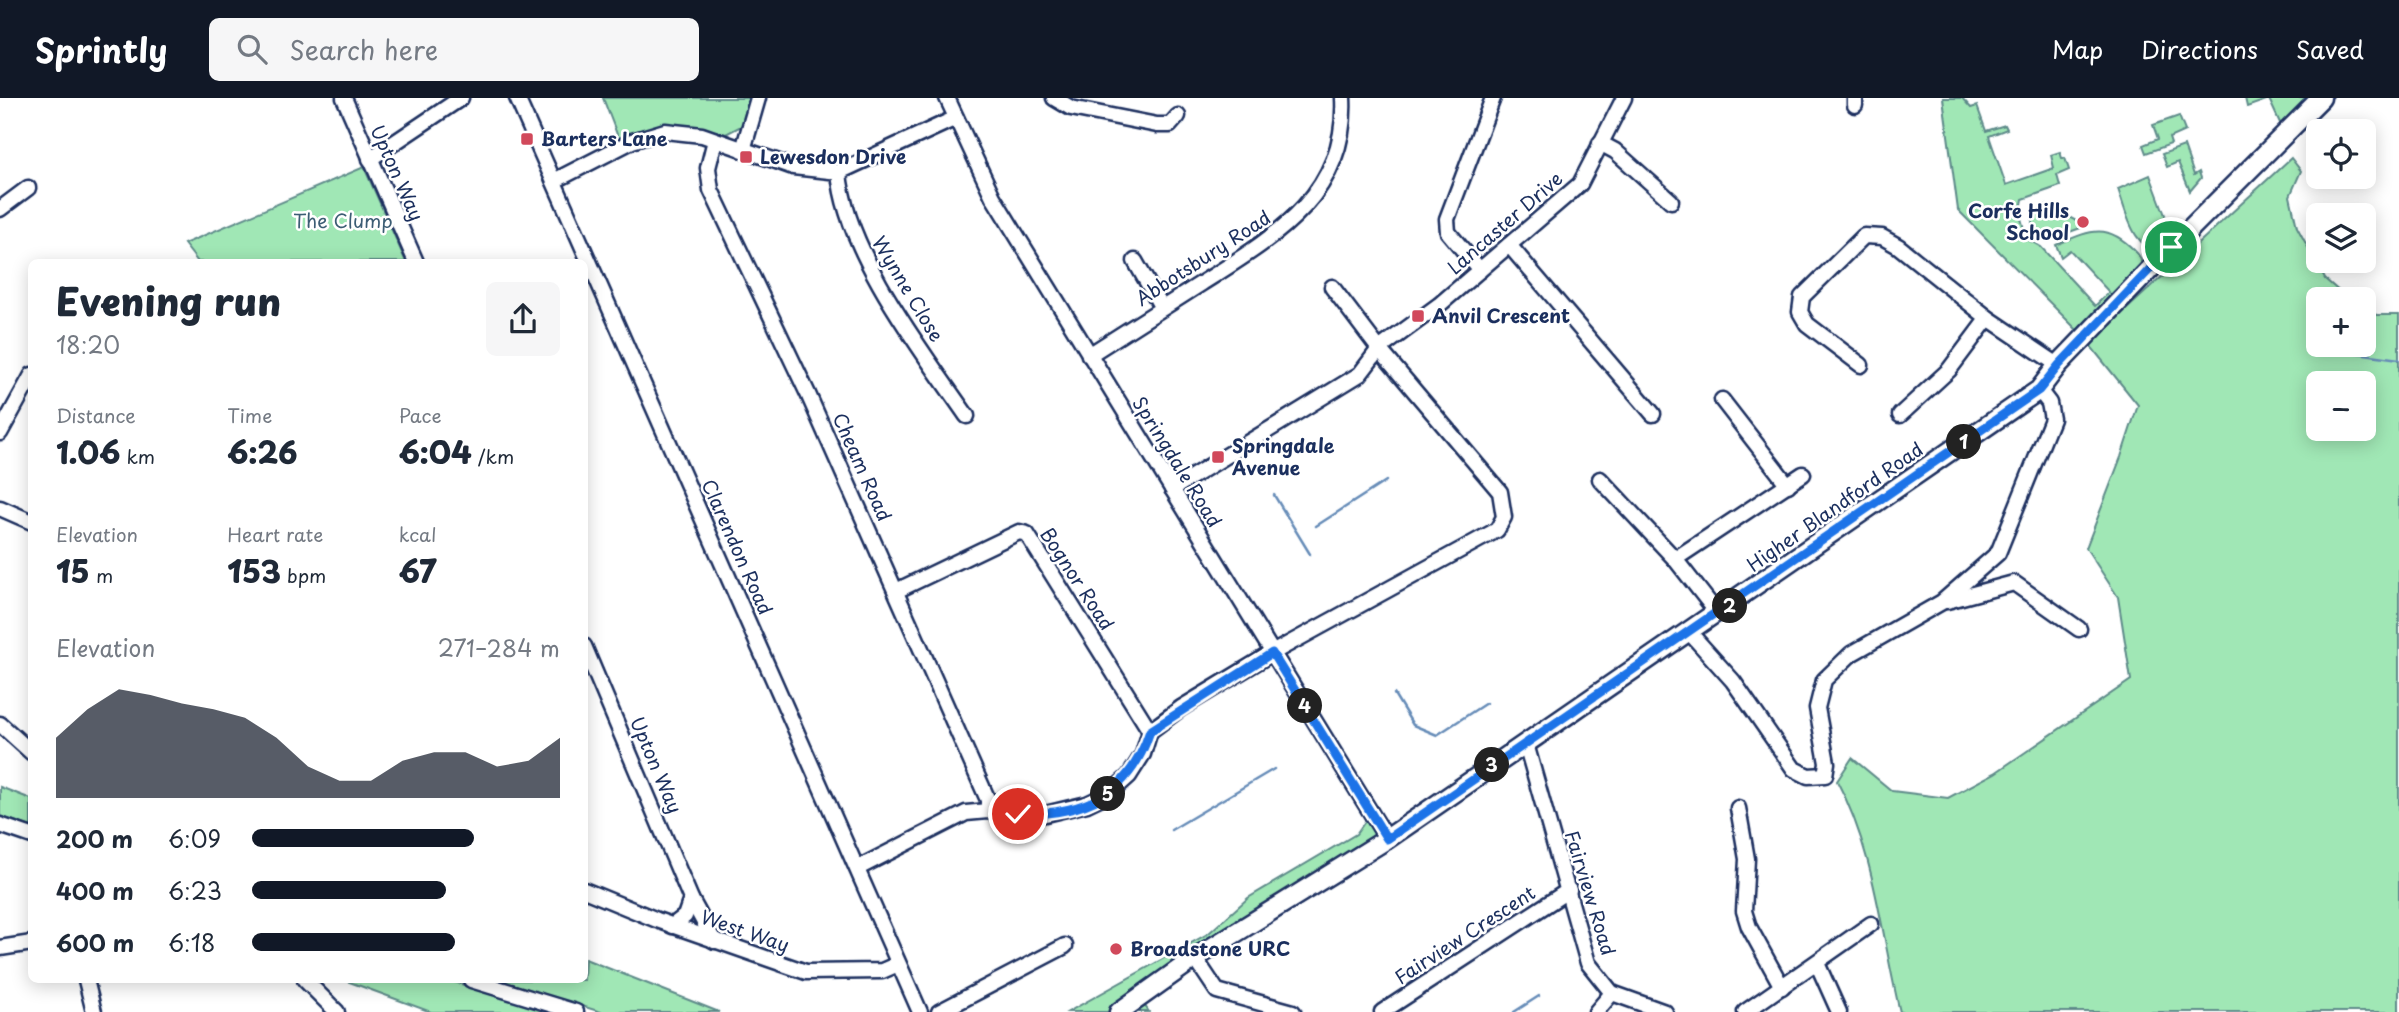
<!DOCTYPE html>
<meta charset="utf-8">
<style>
:root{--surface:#fff;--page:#f6f6f7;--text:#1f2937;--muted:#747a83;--accent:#111827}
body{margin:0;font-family:"Playpen Sans",sans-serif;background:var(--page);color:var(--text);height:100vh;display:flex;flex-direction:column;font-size:26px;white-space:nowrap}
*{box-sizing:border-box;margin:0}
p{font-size:23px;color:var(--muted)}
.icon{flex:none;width:38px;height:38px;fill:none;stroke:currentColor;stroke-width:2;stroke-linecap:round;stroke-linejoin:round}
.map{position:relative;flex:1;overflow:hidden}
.drawer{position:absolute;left:28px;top:161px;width:560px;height:724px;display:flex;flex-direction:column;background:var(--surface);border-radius:10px;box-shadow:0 4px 18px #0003}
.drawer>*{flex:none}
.controls{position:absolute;left:2306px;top:21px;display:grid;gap:14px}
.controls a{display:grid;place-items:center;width:70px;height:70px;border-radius:10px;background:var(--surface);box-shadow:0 4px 18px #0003;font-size:35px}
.pin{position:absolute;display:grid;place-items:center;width:60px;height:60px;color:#fff;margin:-30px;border:4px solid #fff;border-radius:50%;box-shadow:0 2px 7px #0007}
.km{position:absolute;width:35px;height:35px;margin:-18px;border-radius:50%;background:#222;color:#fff;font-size:19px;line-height:35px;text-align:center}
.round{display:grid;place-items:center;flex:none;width:74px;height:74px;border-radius:10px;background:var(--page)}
.headline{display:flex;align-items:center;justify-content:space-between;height:119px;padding:0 28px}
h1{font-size:38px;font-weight:800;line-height:52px}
.figures{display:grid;grid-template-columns:repeat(3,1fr);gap:10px;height:119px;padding:7px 28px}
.figures div{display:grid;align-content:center}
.figures b{font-size:30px;font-weight:800}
.figures small{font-size:19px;font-weight:400}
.figures p{font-size:19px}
.chart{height:196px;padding:14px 28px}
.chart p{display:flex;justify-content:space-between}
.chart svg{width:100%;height:126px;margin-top:7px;fill:var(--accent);opacity:.7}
ul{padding:0 28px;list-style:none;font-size:23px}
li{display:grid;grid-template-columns:112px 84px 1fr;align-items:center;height:52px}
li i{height:18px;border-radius:9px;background:var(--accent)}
header{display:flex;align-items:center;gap:42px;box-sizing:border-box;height:98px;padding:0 35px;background:var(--accent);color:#fff}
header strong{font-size:33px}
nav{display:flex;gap:38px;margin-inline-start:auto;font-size:24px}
.search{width:490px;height:63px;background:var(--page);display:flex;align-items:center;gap:18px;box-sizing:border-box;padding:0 24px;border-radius:10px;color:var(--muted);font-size:26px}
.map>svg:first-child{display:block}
.green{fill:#a0e7b5;stroke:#5e8b8a;stroke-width:2;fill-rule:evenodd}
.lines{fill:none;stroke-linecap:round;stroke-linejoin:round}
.stream{stroke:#668cb8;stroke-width:2.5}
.minor-casing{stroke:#1b2f5e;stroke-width:19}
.major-casing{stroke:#1b2f5e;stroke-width:23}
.minor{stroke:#fff;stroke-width:14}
.major{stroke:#fff;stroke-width:18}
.route-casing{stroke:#fff;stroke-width:14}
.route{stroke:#1a73e8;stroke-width:9}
.poi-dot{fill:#d1495b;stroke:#fff;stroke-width:2.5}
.labels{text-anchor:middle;stroke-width:5;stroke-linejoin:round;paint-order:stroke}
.poi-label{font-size:19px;font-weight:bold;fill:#1b2f5e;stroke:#fff;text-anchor:start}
.street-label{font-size:19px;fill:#1b2f5e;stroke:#fff}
.park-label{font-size:19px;fill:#3c5d74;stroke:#fff}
</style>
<header>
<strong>Sprintly</strong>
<div class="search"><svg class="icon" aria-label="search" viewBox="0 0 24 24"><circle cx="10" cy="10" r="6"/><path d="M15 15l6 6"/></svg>Search here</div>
<nav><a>Map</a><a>Directions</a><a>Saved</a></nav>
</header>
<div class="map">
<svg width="2399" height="914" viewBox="0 0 2399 914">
<rect width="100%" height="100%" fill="#fff"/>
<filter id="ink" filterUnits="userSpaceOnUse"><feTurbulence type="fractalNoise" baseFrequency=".0143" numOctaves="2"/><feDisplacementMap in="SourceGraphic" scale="14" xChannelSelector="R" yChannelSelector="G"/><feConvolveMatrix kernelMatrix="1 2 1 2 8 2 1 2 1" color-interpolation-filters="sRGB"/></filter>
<g filter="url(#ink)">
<g class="green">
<path d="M603,0H752L747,25L726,36C685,24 659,22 620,44Z"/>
<path d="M1943,0H1962L1971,10L1977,8L1986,33L2005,27L2007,31L1989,38L2006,87L2054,70L2051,57L2060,54L2062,60H2065L2069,72L2057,77L2060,88L2023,101L2020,117L2027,141L2041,149L2095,208L2109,194L2070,152L2061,159L2056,147C2089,133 2106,123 2135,153C2141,159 2143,164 2139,172L2079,234L1958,112Z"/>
<path d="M2245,0H2312L2285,36L2269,1L2247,9Z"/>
<path d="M2179,18L2185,33L2169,40L2171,46L2146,55L2143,47L2158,41L2153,27Z"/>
<path d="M2184,48L2194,77L2199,74L2201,80L2190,93L2178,64L2167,69L2162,56Z"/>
<path d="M2291,60L2301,73L2290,98L2297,129L2325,181L2348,201H2319V247H2364V213L2377,217H2399V914H1900C1881,836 1875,754 1837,683L1852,660L1892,693L1948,700L1995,675L2131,582L2118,499L2086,450L2121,359L2138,307L2089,246ZM2319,285H2364V331H2319Z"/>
<path d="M364,69L406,164H198L184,146Z"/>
<path d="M2150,77L2168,125L2174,123L2184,136C2179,140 2172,146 2166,149C2135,162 2125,110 2118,91Z"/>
<path d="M2046,107L2086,128L2053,140L2040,139L2032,125L2033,116Z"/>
<path d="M0,689L31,701V729L0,718Z"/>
<path d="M1366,722L1375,734L1367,748L1137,896L1149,914H1068L1209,835L1248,800L1356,736Z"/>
<path d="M585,861L719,914H601L499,882H584Z"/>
<path d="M344,882H448L550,914H431Z"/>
</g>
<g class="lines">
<g class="stream">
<path d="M2309,248L2399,261"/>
<path d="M1274,397L1310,456"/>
<path d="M1316,428L1386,383"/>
<path d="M1394,596L1413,627L1437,637L1486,605"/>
<path d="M1171,732L1274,671"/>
<path d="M1514,914L1539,898"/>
</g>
<defs>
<g id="minor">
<path d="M344,0L416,164"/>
<path d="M517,0L920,914"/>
<path d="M947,0L993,99L1387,741"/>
<path d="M1054,0L1071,10L1157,27H1170L1178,18"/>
<path d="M1855,0V7"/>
<path d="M715,42L708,70L711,92L808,296L988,702V713"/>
<path d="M1600,45L1615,53L1671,103"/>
<path d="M743,52L758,0"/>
<path d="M370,61L461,0"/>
<path d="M839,74C845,153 922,253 967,318"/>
<path d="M554,83L632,43L665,33L702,37L793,69L839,74L956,20"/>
<path d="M0,111L28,90"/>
<path d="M1509,147L1653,316"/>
<path d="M1135,163L1162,210"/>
<path d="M1480,172L1448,134L1447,121L1493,0"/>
<path d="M1089,257C1127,233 1164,209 1202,185C1273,140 1348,97 1343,0"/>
<path d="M1861,267L1807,226L1800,214L1802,199L1864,138L1882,139L1898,148L1988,220L2058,267"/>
<path d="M1722,302L1788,387"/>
<path d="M1900,317L1949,272L1988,220"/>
<path d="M0,335L32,277"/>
<path d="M1600,381L1675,461L1718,516"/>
<path d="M1172,391L1360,276L1379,251L1439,207L1580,86L1624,0"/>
<path d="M0,410L32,424"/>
<path d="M1675,461L1803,376"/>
<path d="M896,493L1019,434L1027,436L1150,633"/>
<path d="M1947,503L2014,485L2079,531"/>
<path d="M1690,535L1733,583L1794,671L1808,678L1825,677L1827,665L1817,610L1824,582L1851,556L1942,504L1998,455L2052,321L2049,305L2039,292"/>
<path d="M584,548L691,801L714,843"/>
<path d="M0,626L32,655"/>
<path d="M1526,646L1588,865L1612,895L1665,914"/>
<path d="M1738,710L1747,761L1744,813L1749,829L1782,889"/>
<path d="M0,727L32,738"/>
<path d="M858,770L966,715L988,713L1041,717L1087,706L1110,695L1129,678L1143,656L1150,633L1181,610L1272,555L1497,432L1504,419L1500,394L1379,251L1332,189"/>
<path d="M584,792L657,822L806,874L882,873L898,866"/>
<path d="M672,828L685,818L691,801"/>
<path d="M0,850L32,845"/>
<path d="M1195,860L1217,893L1293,914"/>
<path d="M1817,865L1839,914"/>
<path d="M86,882L94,914"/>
<path d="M305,882L337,914"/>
<path d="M471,882L576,914"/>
<path d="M939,914L1065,848"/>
<path d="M1382,914L1569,792"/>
<path d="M1596,914L1612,895"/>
<path d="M1745,914L1871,826"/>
</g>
<path id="major" d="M1119,914L1195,860L1387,741L2039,292L2058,267L2156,165L2321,0"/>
</defs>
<use href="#minor" class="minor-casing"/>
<use href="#major" class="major-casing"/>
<use href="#minor" class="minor"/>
<use href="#major" class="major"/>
</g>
</g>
<g class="lines" filter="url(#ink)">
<defs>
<path id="route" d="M1018,716C1084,717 1129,698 1150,633L1272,555L1387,741L2039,292L2059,267L2171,149"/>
</defs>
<use href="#route" class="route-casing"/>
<use href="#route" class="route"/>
</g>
<g class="poi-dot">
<rect x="520" y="34" width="14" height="14" rx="3.5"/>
<rect x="739" y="52" width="14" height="14" rx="3.5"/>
<circle cx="2083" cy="124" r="7"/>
<rect x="1411" y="211" width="14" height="14" rx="3.5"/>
<rect x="1211" y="352" width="14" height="14" rx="3.5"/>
<circle cx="1116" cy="851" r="7"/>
</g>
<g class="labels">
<g class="poi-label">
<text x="541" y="48">Barters Lane</text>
<text x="760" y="66">Lewesdon Drive</text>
<text x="2069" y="120" text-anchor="end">Corfe Hills<tspan x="2069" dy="22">School</tspan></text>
<text x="1432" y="225">Anvil Crescent</text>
<text x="1232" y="355">Springdale<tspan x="1232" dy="22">Avenue</tspan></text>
<text x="1130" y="858">Broadstone URC</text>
</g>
<g class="street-label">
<text transform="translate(397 75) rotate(66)" y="7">Upton Way</text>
<text transform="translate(1505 125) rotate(-41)" y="7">Lancaster Drive</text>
<text transform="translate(1203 160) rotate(-33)" y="7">Abbotsbury Road</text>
<text transform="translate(908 191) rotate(59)" y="7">Wynne Close</text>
<text transform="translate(1177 364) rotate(58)" y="7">Springdale Road</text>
<text transform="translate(862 369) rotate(66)" y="7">Cheam Road</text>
<text transform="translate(1835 409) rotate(-35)" y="7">Higher Blandford Road</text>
<text transform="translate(737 449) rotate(66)" y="7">Clarendon Road</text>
<text transform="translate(1077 481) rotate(57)" y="7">Bognor Road</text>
<text transform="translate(656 667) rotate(67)" y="7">Upton Way</text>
<text transform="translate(1590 795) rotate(73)" y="7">Fairview Road</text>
<text transform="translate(745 833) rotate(19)" y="7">West Way</text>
<text transform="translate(1465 837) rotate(-33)" y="7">Fairview Crescent</text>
</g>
<g class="park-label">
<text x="343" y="130">The Clump</text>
</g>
</g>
</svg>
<div class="controls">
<a><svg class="icon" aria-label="locate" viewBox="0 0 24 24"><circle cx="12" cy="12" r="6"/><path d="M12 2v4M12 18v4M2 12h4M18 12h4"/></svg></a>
<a><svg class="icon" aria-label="layers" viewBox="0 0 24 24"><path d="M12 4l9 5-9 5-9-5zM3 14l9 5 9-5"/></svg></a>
<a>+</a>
<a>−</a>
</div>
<div class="pin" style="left:2171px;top:149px;background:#1e9e55"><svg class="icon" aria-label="arrive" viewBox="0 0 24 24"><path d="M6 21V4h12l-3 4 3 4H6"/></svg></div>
<div class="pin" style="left:1018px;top:716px;background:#d93025"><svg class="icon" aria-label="check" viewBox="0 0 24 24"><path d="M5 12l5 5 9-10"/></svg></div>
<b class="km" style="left:1964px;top:344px">1</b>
<b class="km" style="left:1730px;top:508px">2</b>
<b class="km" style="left:1492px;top:667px">3</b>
<b class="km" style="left:1305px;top:608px">4</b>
<b class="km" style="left:1108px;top:696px">5</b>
<section class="drawer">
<div class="headline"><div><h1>Evening run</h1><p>18:20</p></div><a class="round"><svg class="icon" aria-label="share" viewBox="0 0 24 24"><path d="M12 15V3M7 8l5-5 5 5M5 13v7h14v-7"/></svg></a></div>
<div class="figures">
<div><p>Distance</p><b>1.06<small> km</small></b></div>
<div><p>Time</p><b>6:26</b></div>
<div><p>Pace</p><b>6:04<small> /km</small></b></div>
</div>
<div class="figures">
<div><p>Elevation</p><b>15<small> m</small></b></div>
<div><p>Heart rate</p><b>153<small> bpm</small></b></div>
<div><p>kcal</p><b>67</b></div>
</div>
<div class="chart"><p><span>Elevation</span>271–284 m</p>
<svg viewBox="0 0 160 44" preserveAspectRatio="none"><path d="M0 44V23L10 13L20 6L30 8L40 11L50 13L60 16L70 23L80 33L90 38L100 38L110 31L120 28L130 28L140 33L150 31L160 23V44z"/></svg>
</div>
<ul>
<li><b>200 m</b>6:09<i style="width:72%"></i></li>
<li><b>400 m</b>6:23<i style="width:63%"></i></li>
<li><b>600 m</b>6:18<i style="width:66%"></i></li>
</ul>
</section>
</div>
